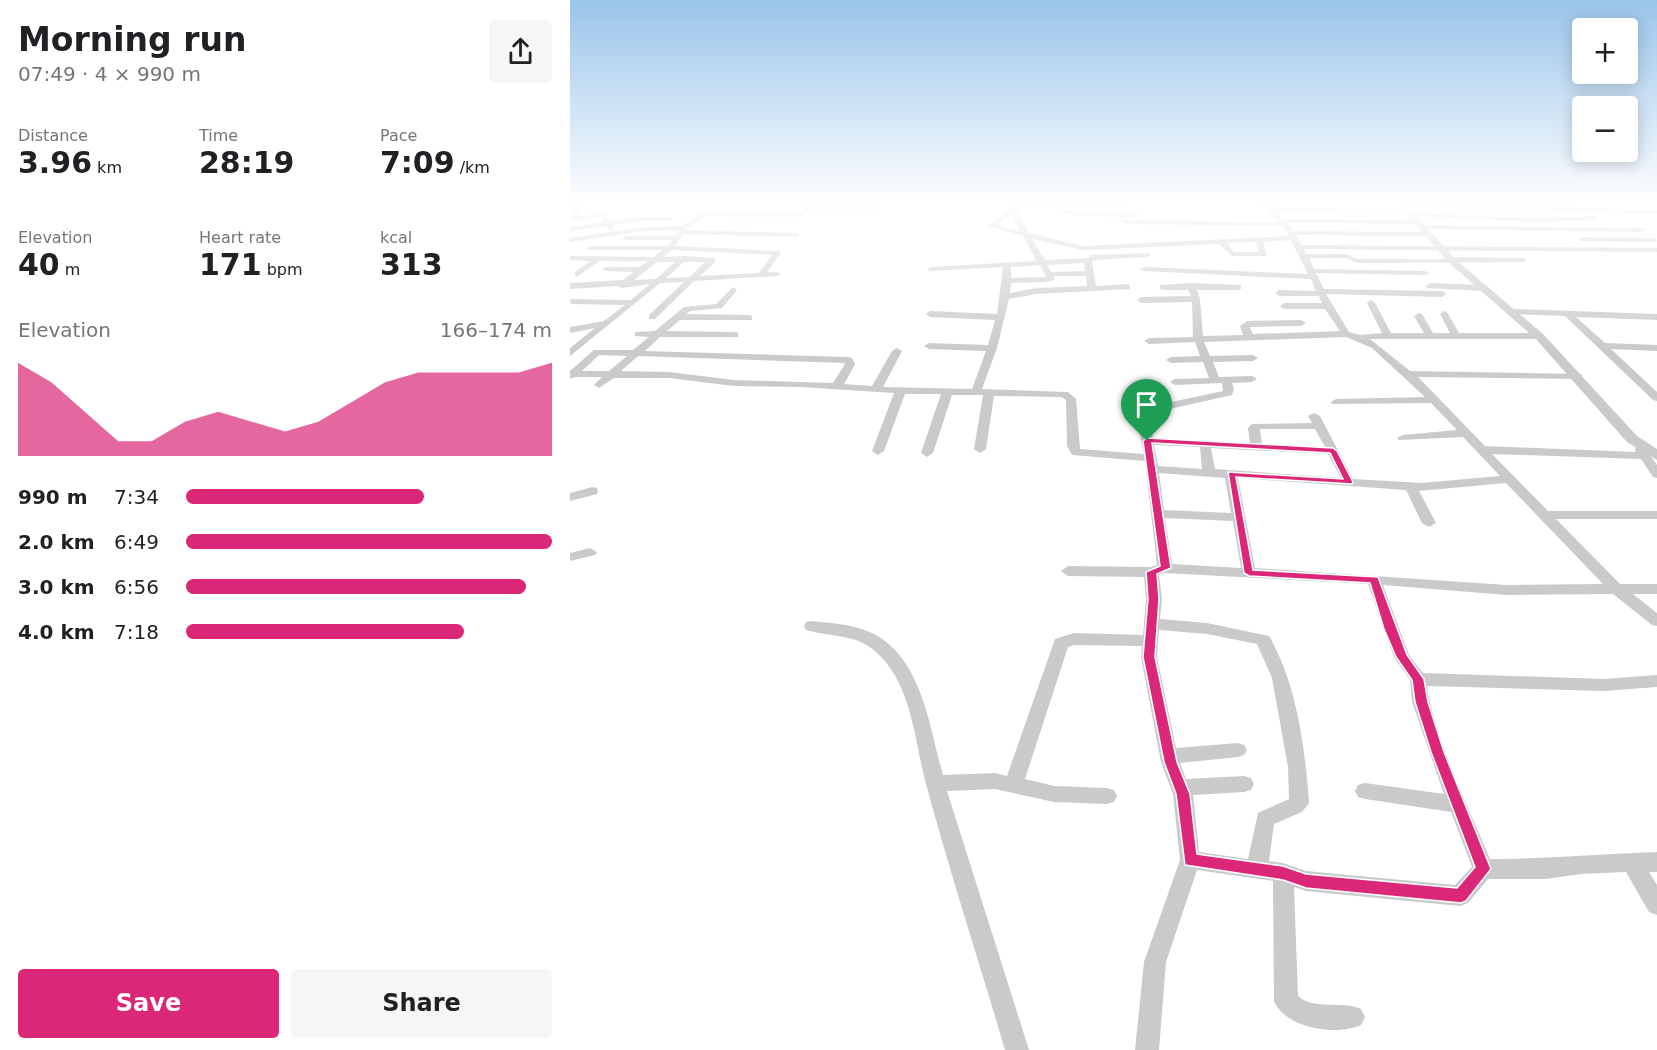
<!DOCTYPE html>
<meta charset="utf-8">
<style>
:root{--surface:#fff;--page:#f6f6f6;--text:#202124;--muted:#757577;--accent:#db2777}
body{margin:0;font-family:"DejaVu Sans",sans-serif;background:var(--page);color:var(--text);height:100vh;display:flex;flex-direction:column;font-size:22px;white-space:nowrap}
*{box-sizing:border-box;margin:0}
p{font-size:20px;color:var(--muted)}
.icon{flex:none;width:33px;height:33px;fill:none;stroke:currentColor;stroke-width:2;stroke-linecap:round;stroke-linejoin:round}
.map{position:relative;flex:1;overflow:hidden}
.panel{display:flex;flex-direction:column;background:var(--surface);width:570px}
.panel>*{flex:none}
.tools{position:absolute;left:1002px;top:18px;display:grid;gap:12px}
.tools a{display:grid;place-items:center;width:66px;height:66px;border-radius:6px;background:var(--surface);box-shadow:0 3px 15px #0003;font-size:30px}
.pin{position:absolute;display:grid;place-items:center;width:51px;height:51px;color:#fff;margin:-62px -26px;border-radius:50% 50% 50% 0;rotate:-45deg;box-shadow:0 0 6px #0007}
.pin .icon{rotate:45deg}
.round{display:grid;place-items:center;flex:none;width:63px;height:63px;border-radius:6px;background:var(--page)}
.headline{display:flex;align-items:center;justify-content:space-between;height:102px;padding:0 18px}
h1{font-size:33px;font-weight:700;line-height:45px}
.stats{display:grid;grid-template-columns:repeat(3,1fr);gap:9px;height:102px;padding:6px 18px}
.stats div{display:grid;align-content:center}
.stats b{font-size:30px;font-weight:700}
.stats small{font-size:16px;font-weight:400}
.stats p{font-size:16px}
.chart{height:168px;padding:12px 18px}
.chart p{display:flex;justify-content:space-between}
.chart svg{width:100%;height:108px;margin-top:6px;fill:var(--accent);opacity:.7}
.primary-button{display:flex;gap:12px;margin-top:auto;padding:12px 18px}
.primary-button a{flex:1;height:69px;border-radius:6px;background:var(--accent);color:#fff;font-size:24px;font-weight:700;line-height:69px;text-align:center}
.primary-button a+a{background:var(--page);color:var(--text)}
ul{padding:0 18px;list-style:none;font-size:20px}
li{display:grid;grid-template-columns:96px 72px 1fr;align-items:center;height:45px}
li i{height:15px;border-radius:8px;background:var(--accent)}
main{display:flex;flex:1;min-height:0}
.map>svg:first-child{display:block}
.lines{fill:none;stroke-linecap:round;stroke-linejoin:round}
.minor{fill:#cacaca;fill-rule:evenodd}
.tertiary{fill:#cacaca;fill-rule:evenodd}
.route{fill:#db2777;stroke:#fff;stroke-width:1.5;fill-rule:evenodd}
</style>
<main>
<section class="panel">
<div class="headline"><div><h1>Morning run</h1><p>07:49 · 4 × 990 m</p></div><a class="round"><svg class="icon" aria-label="share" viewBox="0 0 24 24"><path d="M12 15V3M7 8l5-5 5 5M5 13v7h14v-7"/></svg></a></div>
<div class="stats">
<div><p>Distance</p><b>3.96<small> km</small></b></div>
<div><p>Time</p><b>28:19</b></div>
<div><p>Pace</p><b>7:09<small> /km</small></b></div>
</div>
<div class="stats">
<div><p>Elevation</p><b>40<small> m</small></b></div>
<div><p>Heart rate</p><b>171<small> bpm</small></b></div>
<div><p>kcal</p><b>313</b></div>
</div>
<div class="chart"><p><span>Elevation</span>166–174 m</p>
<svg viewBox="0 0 160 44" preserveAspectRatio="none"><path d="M0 44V6L10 14L20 26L30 38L40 38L50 30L60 26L70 30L80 34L90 30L100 22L110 14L120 10L130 10L140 10L150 10L160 6V44z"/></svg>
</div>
<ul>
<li><b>990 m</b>7:34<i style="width:65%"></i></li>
<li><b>2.0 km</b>6:49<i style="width:100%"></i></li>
<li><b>3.0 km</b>6:56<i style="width:93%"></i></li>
<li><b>4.0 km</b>7:18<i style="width:76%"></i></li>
</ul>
<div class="primary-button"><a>Save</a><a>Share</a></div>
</section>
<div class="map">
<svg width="1087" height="1050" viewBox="0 0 1087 1050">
<rect width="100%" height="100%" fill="#fff"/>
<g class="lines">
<g class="minor">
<path d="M440,203H446V205L561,203L554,207L493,205L446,209L459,233L513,246L719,236L713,226L556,224L552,222L556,220L709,222L690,203H697L705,208L838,209L841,211L838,213L708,212L714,219L848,220L852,222L848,224L718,223L723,231L860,232L864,234L860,236L726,235L731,245L1087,248V252L734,249L736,254H776L788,259H877L881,257L955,258V262H952L787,263L775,258H739L744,269L855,271L859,273L855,275L746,273L754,289L872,291L876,294L872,297L756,294L779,332L790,335L812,333L797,303L801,300L805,303L821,333H854L844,316L849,313L852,314L863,333H880L870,314L874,311L877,312L889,333H969L974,336L969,339H800L840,371L1011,374L1012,376L1007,379L848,377L915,446L1065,452L1066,447H1074L1087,465V478L1083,477L1071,459L922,454L978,511H1087V519H986L1050,584H1087V594H1063L1087,613V626L1082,625L1043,594L937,595L813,585L839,655L853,673L1034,679L1087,675V687L1034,691L857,686C866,744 898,805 920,859C976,859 1031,854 1087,852V872H1079L1087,885V915L1079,912L1056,872L1011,874L976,879H918L898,903L890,906L736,891L724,887L728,996C745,1011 772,1000 791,1009L795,1017L791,1025C766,1036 716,1029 704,1001L703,881L627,870L596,962L589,1050H565L574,962L610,860L603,794L591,762L571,657L572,646L504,645L498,647L455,779L484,786L537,788L544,790L547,796L544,802L537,804L484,802L425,789L377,791L459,1050H435C409,961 380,873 356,784C345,743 343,694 314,660C290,632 268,639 236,630L234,626L236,622L242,621C261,623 280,624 297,631C352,653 359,726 373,775L425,773L437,776L485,639L504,633L573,635L576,599L574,577L498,576L491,571L498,566L581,567L587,565L575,461L502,455L497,446L496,400L491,397L424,396L416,449L410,453L404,449L413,395H382L363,453L357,457L351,453L371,394H335L314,451L308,455L302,451L324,393L231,387L164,386L99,378H44L29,388L24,385L32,377H5L0,379V371L24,350H63L79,337L65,336V332L85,331L114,307L146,304L163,287L167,290L152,308L120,311L116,314L179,315L182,316V320H110L97,331L165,332L168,333V337H90L75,351L278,357L282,358L285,364L274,384L302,386L322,351L327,348L332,351L313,387L402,389L416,351L359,349L354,346L359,343L418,345L425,320L360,317L356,314L360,311L427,314L433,267L361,271L357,269L361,267L467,261L453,236L418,226L440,208ZM441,214L450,231L427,225ZM462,239L513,250L649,244L662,256H697L693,242L721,240L738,274L574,267L570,269L574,271L741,279L746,291L709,290L705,293L709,296H749L752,303H714L710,306L714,309H755L770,331L683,334L680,327L731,326L736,323L731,320L677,321L670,326L673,335L633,336L630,299L627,290H668L671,289V285L621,283L590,285V289L593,290H618L621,296L571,297L567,300L571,303L622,302L623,337L579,338L574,341L579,344L625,342L630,356L601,357L596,360L601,363L633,362L639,378L605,379L600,382L605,385L652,383L653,391L578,407L566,414L574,454L510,449L506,399L498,392L412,389L427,348L439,299L466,294L560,289V285L557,284L526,286L522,262L524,260L577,257L581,255L577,253L527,255L524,254L518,258L475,260ZM686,242L689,252H664L657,243ZM514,263L515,271L481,272L477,265ZM470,265L476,277L441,278V267ZM484,276H516L517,286L466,288L440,293L441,283L476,282L484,280ZM776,337L802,348L855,397L766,399L761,402L762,404L861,403L887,430L833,435L827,438L829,440L893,437L930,476L852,483L783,479L750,416L744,413L738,416L742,423L682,424L678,428L680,443L583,438L578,415L582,413L662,395L664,389L662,383L682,382L687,379L682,376L649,377L643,362L683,361L688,358L683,355L640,356L634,342ZM29,355L57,356L39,371H12ZM68,356L274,363L275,364L263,383L164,380L99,372L51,371ZM690,429H745L755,447L692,444ZM584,445L630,447L632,469L588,466ZM641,448L758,454L771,478L645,469ZM589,473L655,478L661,513L594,510ZM668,478L836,490L852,523L859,527L866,523L849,491L936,483L1033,584L937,585L685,568ZM595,518L663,521L671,568L602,564ZM595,573L798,584L824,657L840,680L842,702L874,794L795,783L788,785L785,791L788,797L795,799L881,812L902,867L885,885L736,871L713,863L699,861L704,824L732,812L739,803C735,747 727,685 699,636L637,623L590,619L592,599L589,575ZM589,630L637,634L687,644L702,678L718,767L719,799L688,813L678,859L629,852L623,795L674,792L681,790L684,784L681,778L674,776L616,779L610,763L668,757L674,755L677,750L674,745L668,743L606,748L587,657Z"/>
<path d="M833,203L1087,210V214L831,206Z"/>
<path d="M0,205L12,206L9,211L11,216L34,213L40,221L70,217H100L103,219L100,221H70L42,225L44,229L40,231L35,226L0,231V227L34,222L32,217L0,221V217L4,216V209H0Z"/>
<path d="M236,205L309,206L312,208L309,210L243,209L234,215L225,217L135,216L116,230L226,233L230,235L226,237L113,234L105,246L210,251L211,253L197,272H207L211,274L207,276L124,281L85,319H79V315L114,282L90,283L0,356V348L25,328L0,333V327L34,321L55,305L1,304L0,299L61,300L80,284L52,288L48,286L0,289V283L53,280L64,272L36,271L32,269L36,267H70L78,261H30L8,276H5V272L21,261L0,260V256L84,257L92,250H20L16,248L20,246H98L102,240H56L52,238L56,236H105L109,230L74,231L0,242V238L74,227L112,226L133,212L225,213L235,209L233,207ZM102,250L202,255L189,273L130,276L145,262V258L114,256L93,257ZM87,262H105L86,279L64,280ZM114,262H135L120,277L96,278Z"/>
<path d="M491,211L567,214L570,216L567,218L489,214Z"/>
<path d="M842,213L964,218L1025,216L1028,218L1025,220L964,222L840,216Z"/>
<path d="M853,225L1072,228L1076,230L1072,232L850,229V225Z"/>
<path d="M1013,237L1085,238L1087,242L1010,241V237Z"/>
<path d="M860,283L912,285L916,288L912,291L857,288L856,286Z"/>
<path d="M944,309L1087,314V320L1006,317L1035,343L1087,345V351L1041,349L1087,392V401L1083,400L995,316L941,314V310Z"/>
<path d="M22,487L27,488L28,491L27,494L0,501V493Z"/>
<path d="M20,548L27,552L25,555L0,561V553Z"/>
</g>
<path class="tertiary" d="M827,203H835L885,259L973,334L1067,436L1087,449V460L1057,442L965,338L879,263Z"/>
</g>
<linearGradient id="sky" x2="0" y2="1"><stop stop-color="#99c4ea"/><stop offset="0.58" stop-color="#fff"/><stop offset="1" stop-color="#fff" stop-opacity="0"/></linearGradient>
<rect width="1087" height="350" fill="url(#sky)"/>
<path class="route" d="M577,438L763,448L767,451L783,482L782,484L666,477L683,570L808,577L837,655L854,679L858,702L874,752L921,869L896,901L891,903L736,888L713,880L615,865L606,794L594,762L573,657L578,599L576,572L590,566L573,441ZM582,443L760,453L773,479L658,472L674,573L679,576L800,583L814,629L826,657L842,680L845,702L861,752L905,867L887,888L736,874L713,866L627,854L620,794L607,762L585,657L589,599L587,574L601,568Z"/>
</svg>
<div class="tools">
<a>+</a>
<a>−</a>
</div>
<div class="pin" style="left:577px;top:441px;background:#1e9e55"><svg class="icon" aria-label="arrive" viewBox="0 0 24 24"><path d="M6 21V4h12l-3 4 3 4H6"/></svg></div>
</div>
</main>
